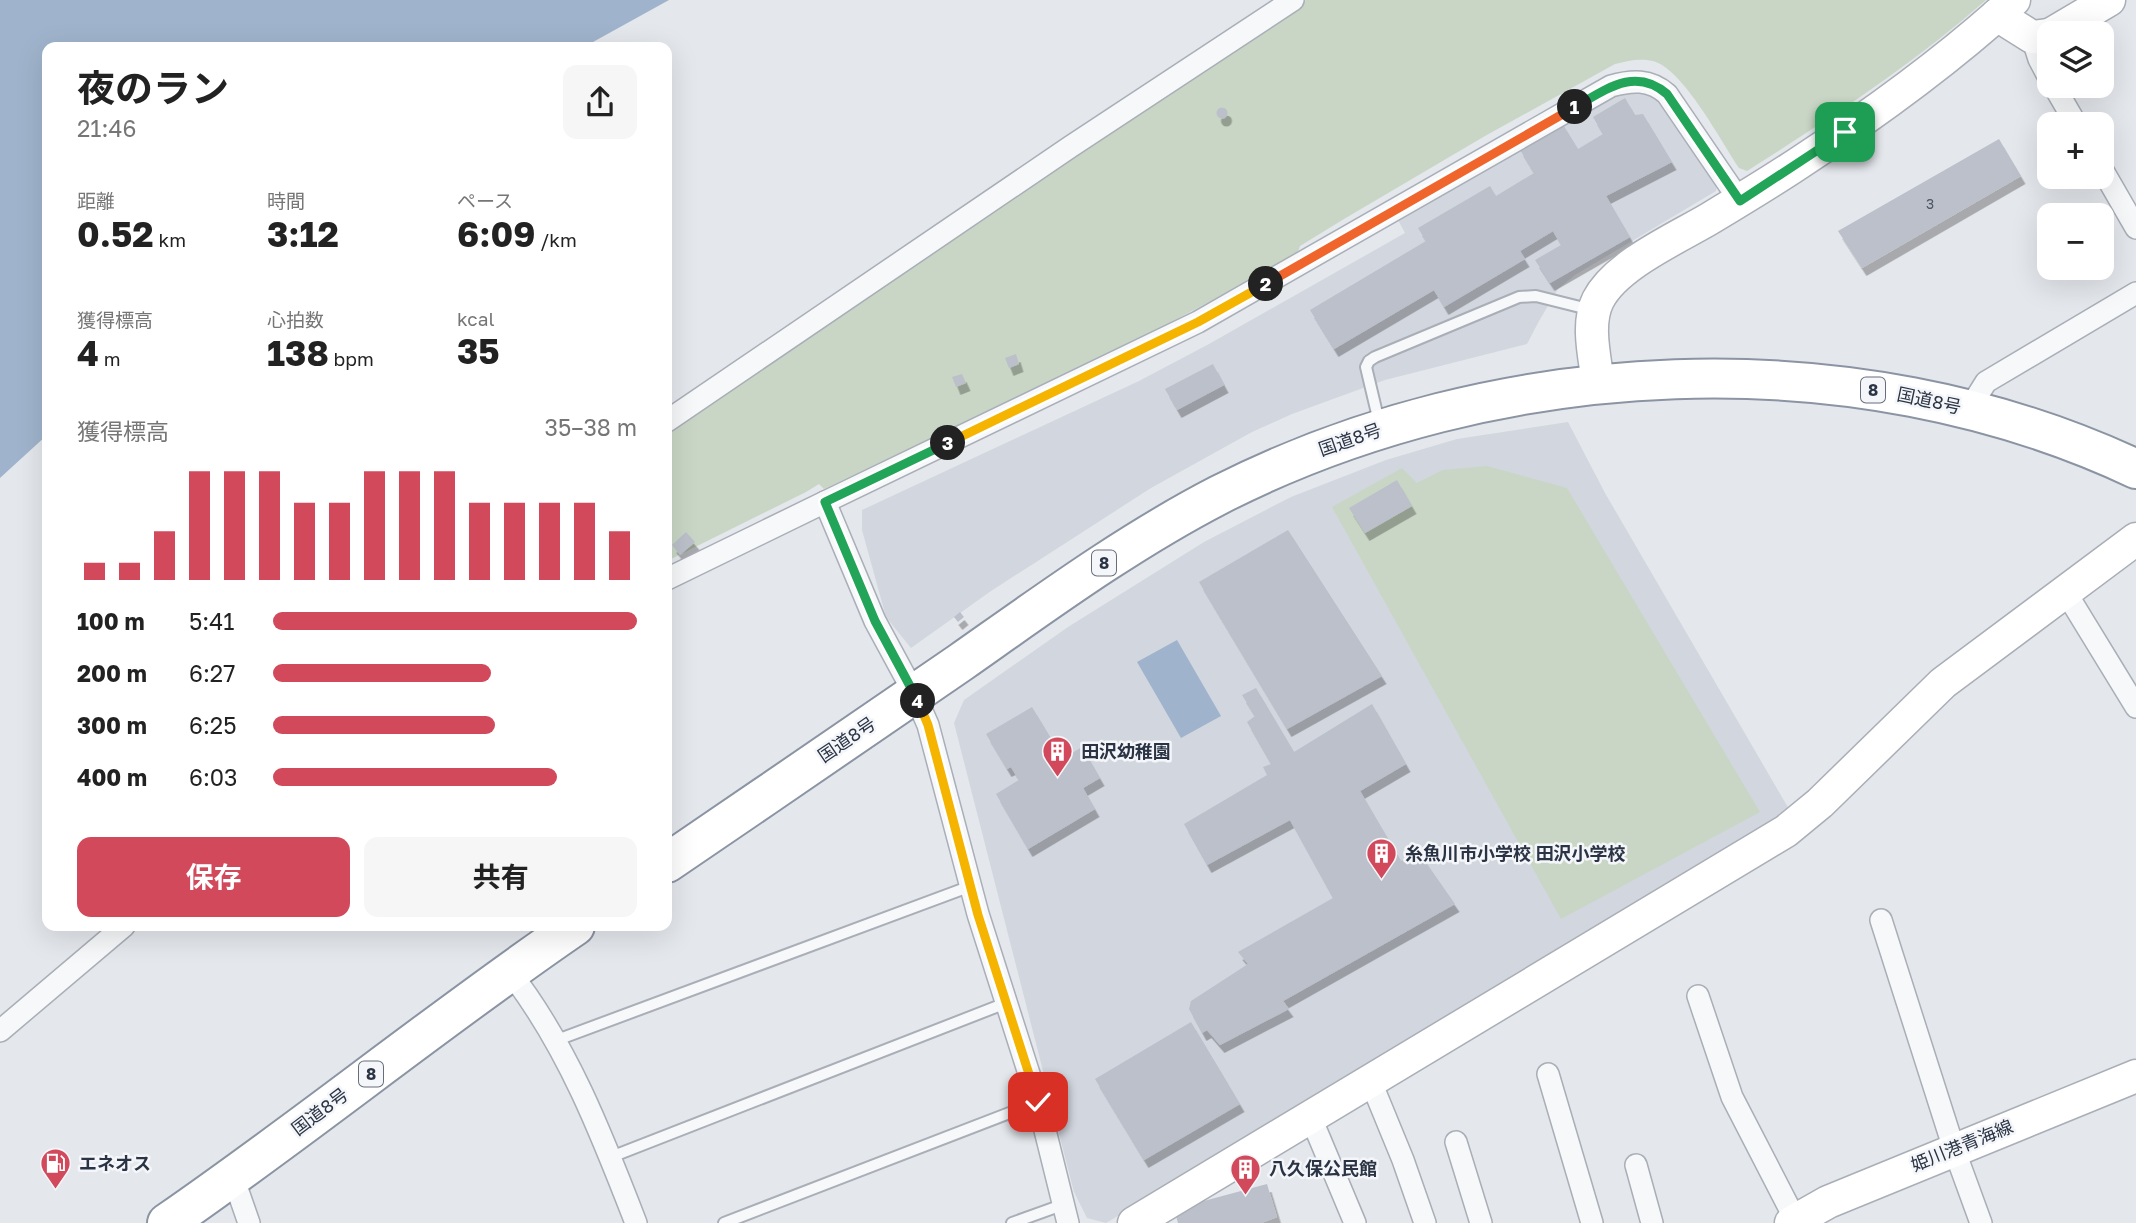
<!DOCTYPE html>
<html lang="ja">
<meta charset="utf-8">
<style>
:root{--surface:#fff;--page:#f6f6f6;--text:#222;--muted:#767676;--accent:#d1495b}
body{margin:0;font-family:"Golos Text","Noto Sans JP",sans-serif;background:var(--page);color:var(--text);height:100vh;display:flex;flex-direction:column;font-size:26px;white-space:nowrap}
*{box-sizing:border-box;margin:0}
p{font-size:23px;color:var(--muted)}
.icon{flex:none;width:38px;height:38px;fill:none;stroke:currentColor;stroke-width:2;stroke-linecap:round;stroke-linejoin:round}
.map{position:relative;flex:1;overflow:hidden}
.drawer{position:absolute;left:42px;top:42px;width:630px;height:889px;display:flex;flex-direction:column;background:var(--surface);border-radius:14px;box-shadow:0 7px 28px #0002}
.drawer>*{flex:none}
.tools{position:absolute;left:2037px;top:21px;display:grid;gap:14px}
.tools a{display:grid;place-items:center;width:77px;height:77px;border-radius:14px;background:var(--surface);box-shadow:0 7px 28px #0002;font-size:35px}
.pin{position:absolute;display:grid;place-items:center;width:60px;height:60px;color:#fff;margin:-30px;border-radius:14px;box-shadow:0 4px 10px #0006}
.km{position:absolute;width:35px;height:35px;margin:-18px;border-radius:50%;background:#222;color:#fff;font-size:19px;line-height:35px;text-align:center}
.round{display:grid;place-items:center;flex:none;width:74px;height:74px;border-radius:14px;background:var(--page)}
.overview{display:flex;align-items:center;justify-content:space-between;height:119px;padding:0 35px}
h1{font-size:38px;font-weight:700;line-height:52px}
.metrics{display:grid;grid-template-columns:repeat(3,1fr);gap:10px;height:119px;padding:7px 35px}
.metrics div{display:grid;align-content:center}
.metrics b{font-size:35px;font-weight:700}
.metrics small{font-size:19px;font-weight:400}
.metrics p{font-size:19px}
.chart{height:196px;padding:14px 35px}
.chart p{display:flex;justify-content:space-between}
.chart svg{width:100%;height:126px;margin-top:7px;stroke:var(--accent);stroke-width:6}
.primary-button{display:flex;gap:14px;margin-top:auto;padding:14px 35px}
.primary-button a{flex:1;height:80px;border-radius:14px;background:var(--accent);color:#fff;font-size:28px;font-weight:700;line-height:80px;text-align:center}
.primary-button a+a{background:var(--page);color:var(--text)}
ul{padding:0 35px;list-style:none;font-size:23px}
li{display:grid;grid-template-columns:112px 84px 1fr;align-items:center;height:52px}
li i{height:18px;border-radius:9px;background:var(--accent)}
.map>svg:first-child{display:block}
.built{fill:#d2d6de}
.green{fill:#c9d6c5}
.water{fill:#9fb4cc}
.building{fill:#bbc0ca;filter:url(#shadow)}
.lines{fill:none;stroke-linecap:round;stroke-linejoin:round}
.lane-casing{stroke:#a9aeb7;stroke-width:14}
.street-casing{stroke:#a9aeb7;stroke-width:24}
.secondary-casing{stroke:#a9aeb7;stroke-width:35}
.highway-casing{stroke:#8b94a3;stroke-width:42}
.lane{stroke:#f7f8fa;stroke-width:10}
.street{stroke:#f7f8fa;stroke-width:21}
.secondary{stroke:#fff;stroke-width:32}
.highway{stroke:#fff;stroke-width:38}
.split-1-casing{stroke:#fff;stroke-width:14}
.split-2-casing{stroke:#fff;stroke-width:14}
.split-3-casing{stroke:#fff;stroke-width:14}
.split-4-casing{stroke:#fff;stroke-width:14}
.split-5-casing{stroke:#fff;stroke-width:14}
.split-1{stroke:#22a559;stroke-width:9}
.split-2{stroke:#f0652b;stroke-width:9}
.split-3{stroke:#f5b400;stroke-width:9}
.split-4{stroke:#22a559;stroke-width:9}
.split-5{stroke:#f5b400;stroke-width:9}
.labels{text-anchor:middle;stroke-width:5;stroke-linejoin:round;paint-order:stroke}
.number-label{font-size:14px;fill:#4f5766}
.shield{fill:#f4f6f9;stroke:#676e7b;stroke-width:2}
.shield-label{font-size:16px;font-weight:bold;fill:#2b3445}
.street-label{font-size:18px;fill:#2b3445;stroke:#f4f6f9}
.poi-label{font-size:18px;font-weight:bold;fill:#2b3445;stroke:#f4f6f9;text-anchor:start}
</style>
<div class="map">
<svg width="2136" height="1223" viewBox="0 0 2136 1223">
<defs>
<filter id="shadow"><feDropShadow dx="4.5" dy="8" stdDeviation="0" flood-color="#0004"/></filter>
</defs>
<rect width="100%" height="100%" fill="#e4e7ec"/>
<g class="built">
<path d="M1635,90L1657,98L1717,186L1716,191L1575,275L1558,289L1539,321L1527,344L1385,380L1292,414L1252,432L1151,488L991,591L911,648L886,617L862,530V510L1139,381L1209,344L1405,233L1398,220L1612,94Z"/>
<path d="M1568,422L1605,493L1793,816L1106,1223L1087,1218L1074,1192L954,723L964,700L1068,627L1204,542L1291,497L1386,460L1457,439Z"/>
</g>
<g class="green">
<path d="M1306,0H1986C1912,65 1829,119 1747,171L1739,168C1721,141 1683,69 1653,61C1639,58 1628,61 1615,64L1485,136L1344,219L1300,246L1297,255L1128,345L824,489L819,484L806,492L667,561V428Z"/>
<path d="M1487,466L1567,488L1760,812L1561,919L1332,507L1402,468L1417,483L1443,470Z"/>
</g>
<g class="water">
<path d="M0,0H669L584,47H47V435L0,478Z"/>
<path d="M1177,640L1221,716L1181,738L1137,662Z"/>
</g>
<g class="building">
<path d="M1625,98L1635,115L1643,114L1672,162L1606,196L1630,237L1550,283L1535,260L1561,245L1553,231L1520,251L1525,259L1444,307L1434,290L1334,349L1310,310L1426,241L1418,228L1490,186L1496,196L1534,173L1519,148L1562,123L1578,149L1603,134L1593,117Z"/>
<circle cx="1222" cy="113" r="5.5"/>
<path d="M1999,139L2021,176L1862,268L1838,231Z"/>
<path d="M1016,354L1019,364L1009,368L1005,358Z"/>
<path d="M1213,364L1224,385L1177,410L1165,389Z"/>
<path d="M962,374L966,383L956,387L952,377Z"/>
<path d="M1397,480L1412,506L1365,533L1349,508Z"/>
<path d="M1288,530L1382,676L1287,729L1199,582Z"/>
<path d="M686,532L695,542L680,555L672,545Z"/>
<path d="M960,612L964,617L958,622L954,617Z"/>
<path d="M1256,688L1294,752L1372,704L1406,764L1360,791L1401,861L1418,851L1455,904L1283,1001L1289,1009L1220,1045L1207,1030L1202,1033L1189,1009L1191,1001L1248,964L1238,952L1333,898L1290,820L1207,865L1184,824L1267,775L1263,767L1271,764L1247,722L1255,716L1242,695Z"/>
<path d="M1032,707L1052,740L1056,738L1067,756L1082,747L1100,778L1083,788L1095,809L1028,849L996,794L1019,780L1011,767L1007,769L986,734Z"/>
<path d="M1191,1022L1240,1104L1144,1160L1095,1079Z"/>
<path d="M1267,1184L1277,1217L1261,1223H1178L1174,1209Z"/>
</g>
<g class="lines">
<defs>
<g id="lane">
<path d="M1380,426L1366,367L1369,361L1375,357L1519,297L1536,296L1592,310"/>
<path d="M557,1040L971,886"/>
<path d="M611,1157L1006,1003"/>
<path d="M724,1223L1038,1102"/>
<path d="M1012,1223L1062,1205"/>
</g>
<g id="street">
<path d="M2032,37L2039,59L2049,78"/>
<path d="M2054,86L2076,124"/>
<path d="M2102,169L2136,228"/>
<path d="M1969,409L1986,382L2136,293"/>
<path d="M667,421L1070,147L1293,0"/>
<path d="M825,502L1198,322L1611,86C1632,80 1650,79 1667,94L1740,201"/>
<path d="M667,579L825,502L875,621L914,693L928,725L978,914L1038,1102L1068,1223"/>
<path d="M2065,591L2136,707"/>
<path d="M1881,920L1954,1149L1981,1223"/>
<path d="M509,971C567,1045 602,1135 636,1223"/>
<path d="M1698,996L1732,1097L1796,1221"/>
<path d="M0,1031L124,926"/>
<path d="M1548,1074L1592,1223"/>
<path d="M1371,1082L1403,1160L1425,1223"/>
<path d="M1311,1118L1355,1223"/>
<path d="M1456,1142L1481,1223"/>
<path d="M1636,1165L1652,1223"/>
<path d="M233,1177L249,1223"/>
</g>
<g id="secondary">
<path d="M1997,15L2032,37L2049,35"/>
<path d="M2053,33L2109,0"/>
<path d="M1598,383C1595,358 1586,324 1598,300C1616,265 1675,239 1709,219C1739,201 1769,183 1799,163C1874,114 1947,61 2014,0"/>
<path d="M1134,1223L1786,831L1820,803L1943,683L2136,539"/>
<path d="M1791,1223L1828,1202L2136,1076"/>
</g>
<g id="highway">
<path d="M667,863C765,796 863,730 961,662C1045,603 1128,542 1219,495C1496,354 1853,336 2136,469"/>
<path d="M167,1223C305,1128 436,1021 575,926"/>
</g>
</defs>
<use href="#lane" class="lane-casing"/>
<use href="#street" class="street-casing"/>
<use href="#secondary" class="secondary-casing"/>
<use href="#highway" class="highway-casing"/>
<use href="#lane" class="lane"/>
<use href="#street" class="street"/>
<use href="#secondary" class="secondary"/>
<use href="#highway" class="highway"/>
</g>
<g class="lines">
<defs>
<path id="split-1" d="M1575,107C1605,90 1635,66 1667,94L1740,201L1845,132"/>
<path id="split-2" d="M1266,284L1575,107"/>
<path id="split-3" d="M948,443L1198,322L1266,284"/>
<path id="split-4" d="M918,701L875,621L825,502L948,443"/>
<path id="split-5" d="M918,701L928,725L978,915L1038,1102"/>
</defs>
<use href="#split-1" class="split-1-casing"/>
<use href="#split-2" class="split-2-casing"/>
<use href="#split-3" class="split-3-casing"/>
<use href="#split-4" class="split-4-casing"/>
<use href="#split-5" class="split-5-casing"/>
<use href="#split-1" class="split-1"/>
<use href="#split-2" class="split-2"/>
<use href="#split-3" class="split-3"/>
<use href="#split-4" class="split-4"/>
<use href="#split-5" class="split-5"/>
</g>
<defs>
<symbol id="building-pin" viewBox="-11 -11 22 30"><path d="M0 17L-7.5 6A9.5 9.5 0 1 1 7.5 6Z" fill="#d1495b" stroke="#f4f6f9"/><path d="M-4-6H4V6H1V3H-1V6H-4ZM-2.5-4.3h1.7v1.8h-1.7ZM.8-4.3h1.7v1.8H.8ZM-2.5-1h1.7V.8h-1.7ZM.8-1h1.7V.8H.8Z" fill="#fff"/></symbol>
<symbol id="fuel-pin" viewBox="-11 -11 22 30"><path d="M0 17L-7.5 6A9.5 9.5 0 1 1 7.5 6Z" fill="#d1495b" stroke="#f4f6f9"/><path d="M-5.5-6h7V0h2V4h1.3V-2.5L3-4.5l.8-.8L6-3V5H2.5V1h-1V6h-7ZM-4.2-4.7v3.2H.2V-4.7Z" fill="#fff"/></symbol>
</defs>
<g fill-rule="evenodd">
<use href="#building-pin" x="1040" y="734" width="35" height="47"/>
<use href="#building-pin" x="1364" y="836" width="35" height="47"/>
<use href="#fuel-pin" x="38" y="1146" width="35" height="47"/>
<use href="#building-pin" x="1228" y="1152" width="35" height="47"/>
</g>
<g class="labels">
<g class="number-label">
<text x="1930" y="209">3</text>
</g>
<g class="shield">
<rect x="1861" y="377.5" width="24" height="25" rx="5"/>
<rect x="1092" y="550.5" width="24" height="25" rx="5"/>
<rect x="359" y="1061.5" width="24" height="25" rx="5"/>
</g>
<g class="shield-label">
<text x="1873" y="396">8</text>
<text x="1104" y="569">8</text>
<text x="371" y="1080">8</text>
</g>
<g class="street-label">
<text transform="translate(1929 401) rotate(12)" y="6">国道8号</text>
<text transform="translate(1350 440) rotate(-19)" y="6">国道8号</text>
<text transform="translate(847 740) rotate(-34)" y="6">国道8号</text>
<text transform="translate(320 1112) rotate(-37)" y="6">国道8号</text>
<text transform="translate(1962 1146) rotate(-22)" y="6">姫川港青海線</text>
</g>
<g class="poi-label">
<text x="1081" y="758">田沢幼稚園</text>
<text x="1405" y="860">糸魚川市小学校 田沢小学校</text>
<text x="79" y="1170">エネオス</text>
<text x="1269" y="1175">八久保公民館</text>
</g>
</g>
</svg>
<div class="tools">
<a><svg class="icon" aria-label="layers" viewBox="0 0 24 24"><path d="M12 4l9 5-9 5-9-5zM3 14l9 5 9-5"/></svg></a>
<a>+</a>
<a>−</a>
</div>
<div class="pin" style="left:1845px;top:132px;background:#1e9e55"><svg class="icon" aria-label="arrive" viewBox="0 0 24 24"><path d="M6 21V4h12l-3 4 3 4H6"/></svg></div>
<div class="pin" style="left:1038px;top:1102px;background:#d93025"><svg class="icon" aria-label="check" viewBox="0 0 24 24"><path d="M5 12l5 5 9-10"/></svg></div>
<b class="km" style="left:1575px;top:107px">1</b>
<b class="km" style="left:1266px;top:284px">2</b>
<b class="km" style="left:948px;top:443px">3</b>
<b class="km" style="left:918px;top:701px">4</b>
<section class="drawer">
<div class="overview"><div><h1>夜のラン</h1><p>21:46</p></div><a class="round"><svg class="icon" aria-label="share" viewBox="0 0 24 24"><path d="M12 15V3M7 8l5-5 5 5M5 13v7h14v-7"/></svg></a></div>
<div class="metrics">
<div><p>距離</p><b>0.52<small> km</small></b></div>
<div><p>時間</p><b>3:12</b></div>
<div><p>ペース</p><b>6:09<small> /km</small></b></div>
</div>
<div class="metrics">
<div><p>獲得標高</p><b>4<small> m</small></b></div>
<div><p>心拍数</p><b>138<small> bpm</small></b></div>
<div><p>kcal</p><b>35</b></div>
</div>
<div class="chart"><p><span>獲得標高</span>35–38 m</p>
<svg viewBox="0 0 160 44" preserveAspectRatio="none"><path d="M5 44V38M15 44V38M25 44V27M35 44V6M45 44V6M55 44V6M65 44V17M75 44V17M85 44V6M95 44V6M105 44V6M115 44V17M125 44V17M135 44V17M145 44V17M155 44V27"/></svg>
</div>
<ul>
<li><b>100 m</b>5:41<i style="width:100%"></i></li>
<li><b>200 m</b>6:27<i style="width:60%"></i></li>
<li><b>300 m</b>6:25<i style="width:61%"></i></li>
<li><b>400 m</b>6:03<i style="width:78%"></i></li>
</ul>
<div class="primary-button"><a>保存</a><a>共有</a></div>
</section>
</div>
